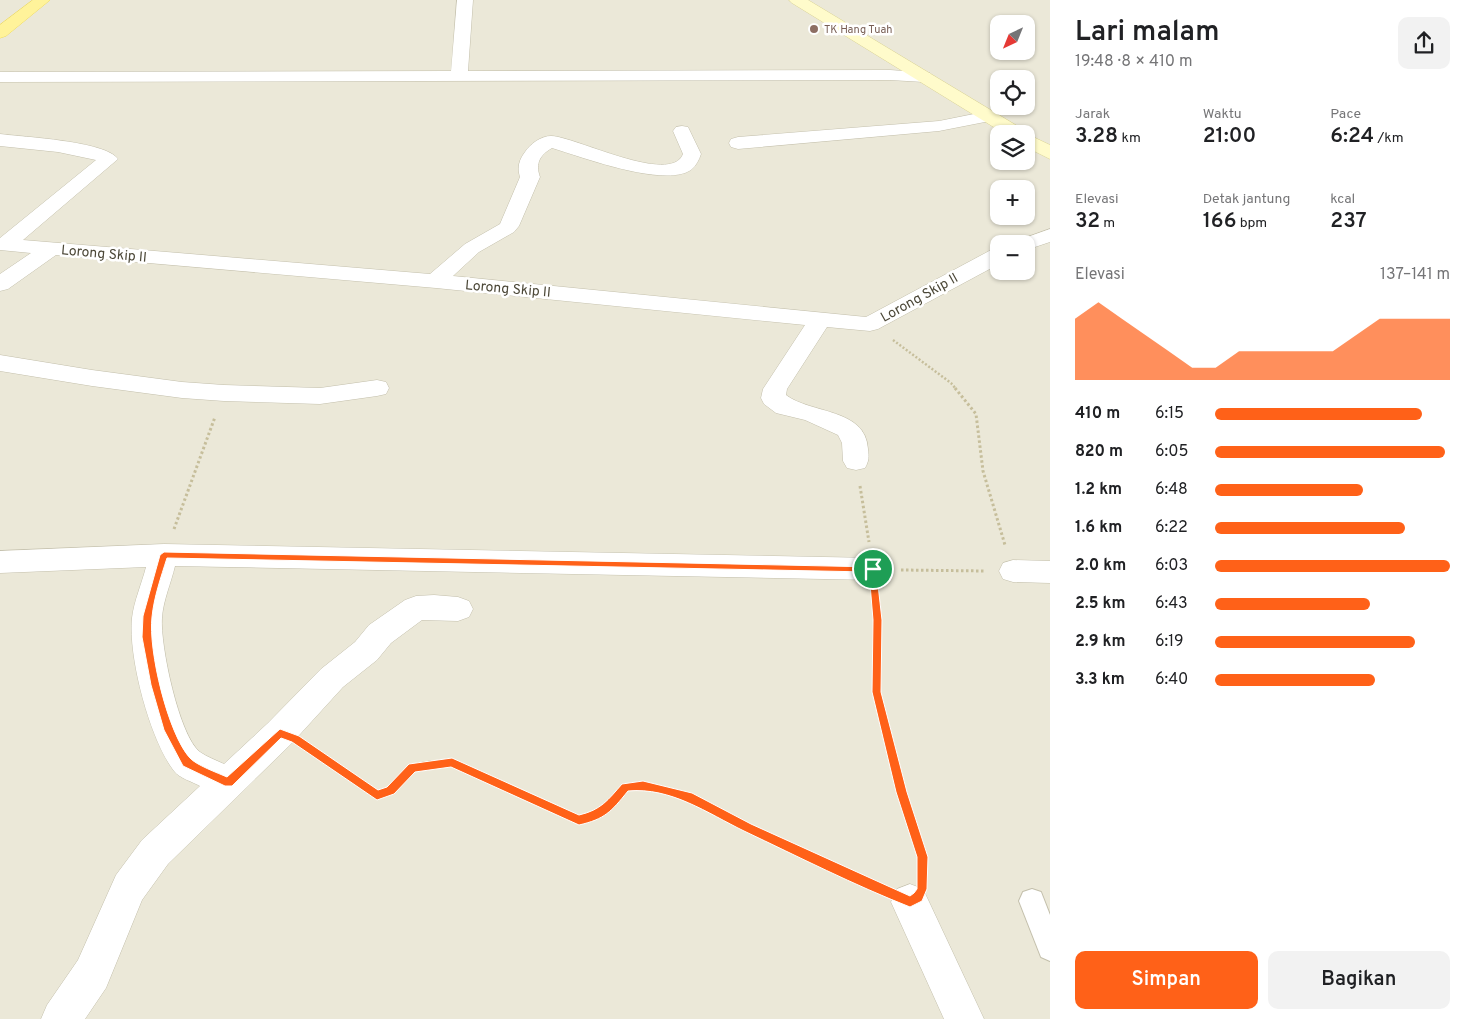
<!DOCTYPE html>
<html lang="id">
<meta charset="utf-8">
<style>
:root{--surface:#fff;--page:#f2f2f2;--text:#202124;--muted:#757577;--accent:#ff6118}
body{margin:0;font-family:Overpass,sans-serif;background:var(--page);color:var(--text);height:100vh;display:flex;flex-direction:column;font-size:19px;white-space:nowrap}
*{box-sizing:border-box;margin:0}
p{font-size:16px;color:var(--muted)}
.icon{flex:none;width:28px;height:28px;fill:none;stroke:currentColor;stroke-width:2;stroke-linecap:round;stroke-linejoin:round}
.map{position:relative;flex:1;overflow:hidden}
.drawer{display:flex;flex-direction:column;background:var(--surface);width:425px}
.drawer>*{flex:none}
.needle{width:32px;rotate:223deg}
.controls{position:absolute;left:990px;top:15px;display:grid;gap:10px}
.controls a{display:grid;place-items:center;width:45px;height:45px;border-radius:10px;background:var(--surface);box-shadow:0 1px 4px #0004;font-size:25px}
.pin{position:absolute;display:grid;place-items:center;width:42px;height:42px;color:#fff;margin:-21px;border:2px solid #fff;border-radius:50%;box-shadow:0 1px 5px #0007}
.round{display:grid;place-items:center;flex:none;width:52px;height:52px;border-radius:10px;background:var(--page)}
.overview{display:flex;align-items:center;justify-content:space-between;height:85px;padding:0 25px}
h1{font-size:28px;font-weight:600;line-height:38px}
.figures{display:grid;grid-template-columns:repeat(3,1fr);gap:8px;height:85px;padding:5px 25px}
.figures div{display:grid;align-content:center}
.figures b{font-size:21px;font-weight:600}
.figures small{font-size:14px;font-weight:400}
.figures p{font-size:14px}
.chart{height:140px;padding:10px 25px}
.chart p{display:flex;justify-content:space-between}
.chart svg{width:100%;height:90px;margin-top:5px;fill:var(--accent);opacity:.7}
.button{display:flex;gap:10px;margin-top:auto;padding:10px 25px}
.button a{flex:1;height:58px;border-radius:10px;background:var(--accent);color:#fff;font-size:20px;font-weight:600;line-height:58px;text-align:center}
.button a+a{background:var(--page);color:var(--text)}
ul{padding:0 25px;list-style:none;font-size:16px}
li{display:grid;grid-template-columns:80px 60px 1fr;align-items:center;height:38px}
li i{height:12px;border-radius:6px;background:var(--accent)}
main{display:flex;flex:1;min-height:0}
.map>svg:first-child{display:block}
.residential{fill:#ebe8d8;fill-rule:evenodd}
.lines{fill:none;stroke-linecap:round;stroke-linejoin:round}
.lane-casing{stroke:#c3bfab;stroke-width:2}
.street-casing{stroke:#c3bfab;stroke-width:1}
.secondary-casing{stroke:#dad396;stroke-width:1}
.primary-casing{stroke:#efdb60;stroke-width:1}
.path-far2{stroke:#c6be9b;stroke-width:2.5;stroke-dasharray:2 2;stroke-linecap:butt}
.path-far1{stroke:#c6be9b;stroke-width:3;stroke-dasharray:2.5 2.5;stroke-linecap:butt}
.path{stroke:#c6be9b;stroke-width:4;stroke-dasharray:3 3;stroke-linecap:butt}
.lane{fill:#fff;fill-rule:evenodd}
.street{fill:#fff;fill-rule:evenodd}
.secondary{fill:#fffbcb;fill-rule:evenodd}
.primary{fill:#fff39a;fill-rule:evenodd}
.route{fill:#ff6118;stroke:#fff;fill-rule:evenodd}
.education-dot{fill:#8d6e63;stroke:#fff;stroke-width:2}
.labels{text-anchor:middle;stroke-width:5;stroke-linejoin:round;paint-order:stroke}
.far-education-label{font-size:11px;fill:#785e54;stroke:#fff;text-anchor:start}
.street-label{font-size:14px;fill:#4b4737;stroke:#fff}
</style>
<main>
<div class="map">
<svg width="1050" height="1019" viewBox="0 0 1050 1019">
<rect width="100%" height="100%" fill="#f6f5ea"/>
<path class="residential" d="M0,0H1050V1019H0ZM999,24H1026V51H999ZM999,79H1026V106H999ZM999,134H1026V161H999ZM999,189H1026V216H999ZM999,244H1026V271H999Z"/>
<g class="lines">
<defs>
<path id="lane" d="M1032,889L1041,892L1050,915V961L1041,957L1019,901L1023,892Z"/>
<g id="street">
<path d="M457,0H473L468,71L890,70L930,73L932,77L930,81L924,82L890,80L0,82V72L451,71Z"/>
<path d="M989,111L995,112L998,116L995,120L939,131L738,149L731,147L729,143L731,139L738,137L939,121Z"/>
<path d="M682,126L688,127L701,154C699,160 696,166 691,170C664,188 582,157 552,148C540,155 535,163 540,177L519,226L514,232L479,252L453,276L866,317L991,250L999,249V264L878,329L870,331L827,327L787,389L786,395C811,414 866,408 868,449C869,457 869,461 865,468L856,470L847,468L843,461L842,443L838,435L805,420L776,413L764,404L761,398L763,389L805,325L436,288L56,255L8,289L0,291V274L31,253L0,250V238L96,160L58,152L0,146V134C23,137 106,141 118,159L23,240L430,274L465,244L500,224L520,177C517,167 519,160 525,152C530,144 541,136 551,136C574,136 671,186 683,154L673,131L676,127Z"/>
<path d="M1050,229V242L1026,250V244H1016L1019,240Z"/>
<path d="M0,355L92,370L182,382L224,385L320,388L377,380L386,382L389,388L386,394L377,396L320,404L224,401L182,398L92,386L0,371Z"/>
<path d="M164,544L873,558L883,561L887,569L883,577L873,580L175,566C171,583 163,601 162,618C160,644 179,736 200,752C207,757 216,760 224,764L268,723L321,669L355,642L369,625L405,600L416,596L434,595L458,597L469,601L473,609L469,617L458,621L422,620L391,643L377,660L343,687L292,743L168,864L142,900L106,988L85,1019H41L47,1005L78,960L116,875L142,840L200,786C193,782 179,778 174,771C150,740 128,657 132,618C134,601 142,583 146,567L0,573V551Z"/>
<path d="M1013,560L1050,561V583L1013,582L1003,579L999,571L1003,563Z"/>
<path d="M910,884L923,889L984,1019H944L891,902L897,889Z"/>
</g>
<path id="secondary" d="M789,0H808L1024,130L1027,134L1050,145V159L1026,147V134H1005L792,3Z"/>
<path id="primary" d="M33,0H50L6,36L0,38V25Z"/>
</defs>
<use href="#lane" class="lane-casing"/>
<use href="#street" class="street-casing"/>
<use href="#secondary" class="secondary-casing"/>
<use href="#primary" class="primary-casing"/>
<path class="path-far2" d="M893,340L951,383L956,389"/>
<g class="path-far1">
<path d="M955,388L976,414L983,471L1005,545"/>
<path d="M860,486L869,542"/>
<path d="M174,529L215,417"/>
<path d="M901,570L985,571"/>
<path d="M875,595L877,620L876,666"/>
</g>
<g class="path">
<path d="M876,665V692L901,792L923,857L922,872"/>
<path d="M309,749L377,795C394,791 398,777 411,768C422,761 439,762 451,762L579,820C600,814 611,803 625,787C674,786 707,808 750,829C793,850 836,869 879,888"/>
</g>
<use href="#lane" class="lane"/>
<use href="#street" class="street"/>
<use href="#secondary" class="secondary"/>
<use href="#primary" class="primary"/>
</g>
<path class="route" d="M164,552L876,567L882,620L881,692L907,792L928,857L927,889L922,901L910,907C854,885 799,857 744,831C707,813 671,787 628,791C611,812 605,819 579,825L451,767L415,772L394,794L377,800L292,742L281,738L232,786H225L183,766L164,730L151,685L142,637L143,616L160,555ZM167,558L869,572L873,620L872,692L896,792L917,857V889L914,893L910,896L751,824L692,793L643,781L622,784C608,800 601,810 579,815L452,758L409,764L387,787L378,790L299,736L280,729L227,777C218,773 196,765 190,758C168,734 148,650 152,617C154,597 161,577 167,558Z"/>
<circle class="education-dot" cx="814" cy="29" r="5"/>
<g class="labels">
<g class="far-education-label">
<text x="824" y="33">TK Hang Tuah</text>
</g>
<g class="street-label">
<text transform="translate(104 253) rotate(5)" y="5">Lorong Skip II</text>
<text transform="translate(508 288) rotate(5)" y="5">Lorong Skip II</text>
<text transform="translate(919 297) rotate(-29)" y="5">Lorong Skip II</text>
</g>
</g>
</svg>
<div class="controls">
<a><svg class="needle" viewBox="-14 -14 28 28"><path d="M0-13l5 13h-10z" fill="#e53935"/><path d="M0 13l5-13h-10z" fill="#757577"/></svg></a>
<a><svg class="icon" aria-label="locate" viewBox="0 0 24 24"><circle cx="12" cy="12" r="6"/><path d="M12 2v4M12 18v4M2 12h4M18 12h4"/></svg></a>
<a><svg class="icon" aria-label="layers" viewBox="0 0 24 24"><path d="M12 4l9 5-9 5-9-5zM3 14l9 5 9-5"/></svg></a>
<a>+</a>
<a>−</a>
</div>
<div class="pin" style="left:873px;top:569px;background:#1e9e55"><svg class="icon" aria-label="arrive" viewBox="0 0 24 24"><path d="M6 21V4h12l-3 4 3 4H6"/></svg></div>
</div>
<section class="drawer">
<div class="overview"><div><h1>Lari malam</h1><p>19:48 · 8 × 410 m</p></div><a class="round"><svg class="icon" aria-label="share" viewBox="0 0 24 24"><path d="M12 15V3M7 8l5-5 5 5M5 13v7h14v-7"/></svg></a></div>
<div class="figures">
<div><p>Jarak</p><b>3.28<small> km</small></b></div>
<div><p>Waktu</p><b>21:00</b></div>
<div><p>Pace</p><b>6:24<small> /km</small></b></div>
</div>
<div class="figures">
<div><p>Elevasi</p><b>32<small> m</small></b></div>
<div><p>Detak jantung</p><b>166<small> bpm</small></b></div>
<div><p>kcal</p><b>237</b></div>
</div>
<div class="chart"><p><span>Elevasi</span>137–141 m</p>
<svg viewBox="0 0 160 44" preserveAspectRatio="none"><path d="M0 44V14L10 6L20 14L30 22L40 30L50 38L60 38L70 30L80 30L90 30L100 30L110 30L120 22L130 14L140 14L150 14L160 14V44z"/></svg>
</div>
<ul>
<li><b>410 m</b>6:15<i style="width:88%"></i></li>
<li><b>820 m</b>6:05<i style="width:98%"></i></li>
<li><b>1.2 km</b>6:48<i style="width:63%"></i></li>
<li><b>1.6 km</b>6:22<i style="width:81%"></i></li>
<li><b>2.0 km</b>6:03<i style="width:100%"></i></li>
<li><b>2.5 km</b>6:43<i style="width:66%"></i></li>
<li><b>2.9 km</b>6:19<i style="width:85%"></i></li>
<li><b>3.3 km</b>6:40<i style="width:68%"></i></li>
</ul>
<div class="button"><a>Simpan</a><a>Bagikan</a></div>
</section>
</main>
